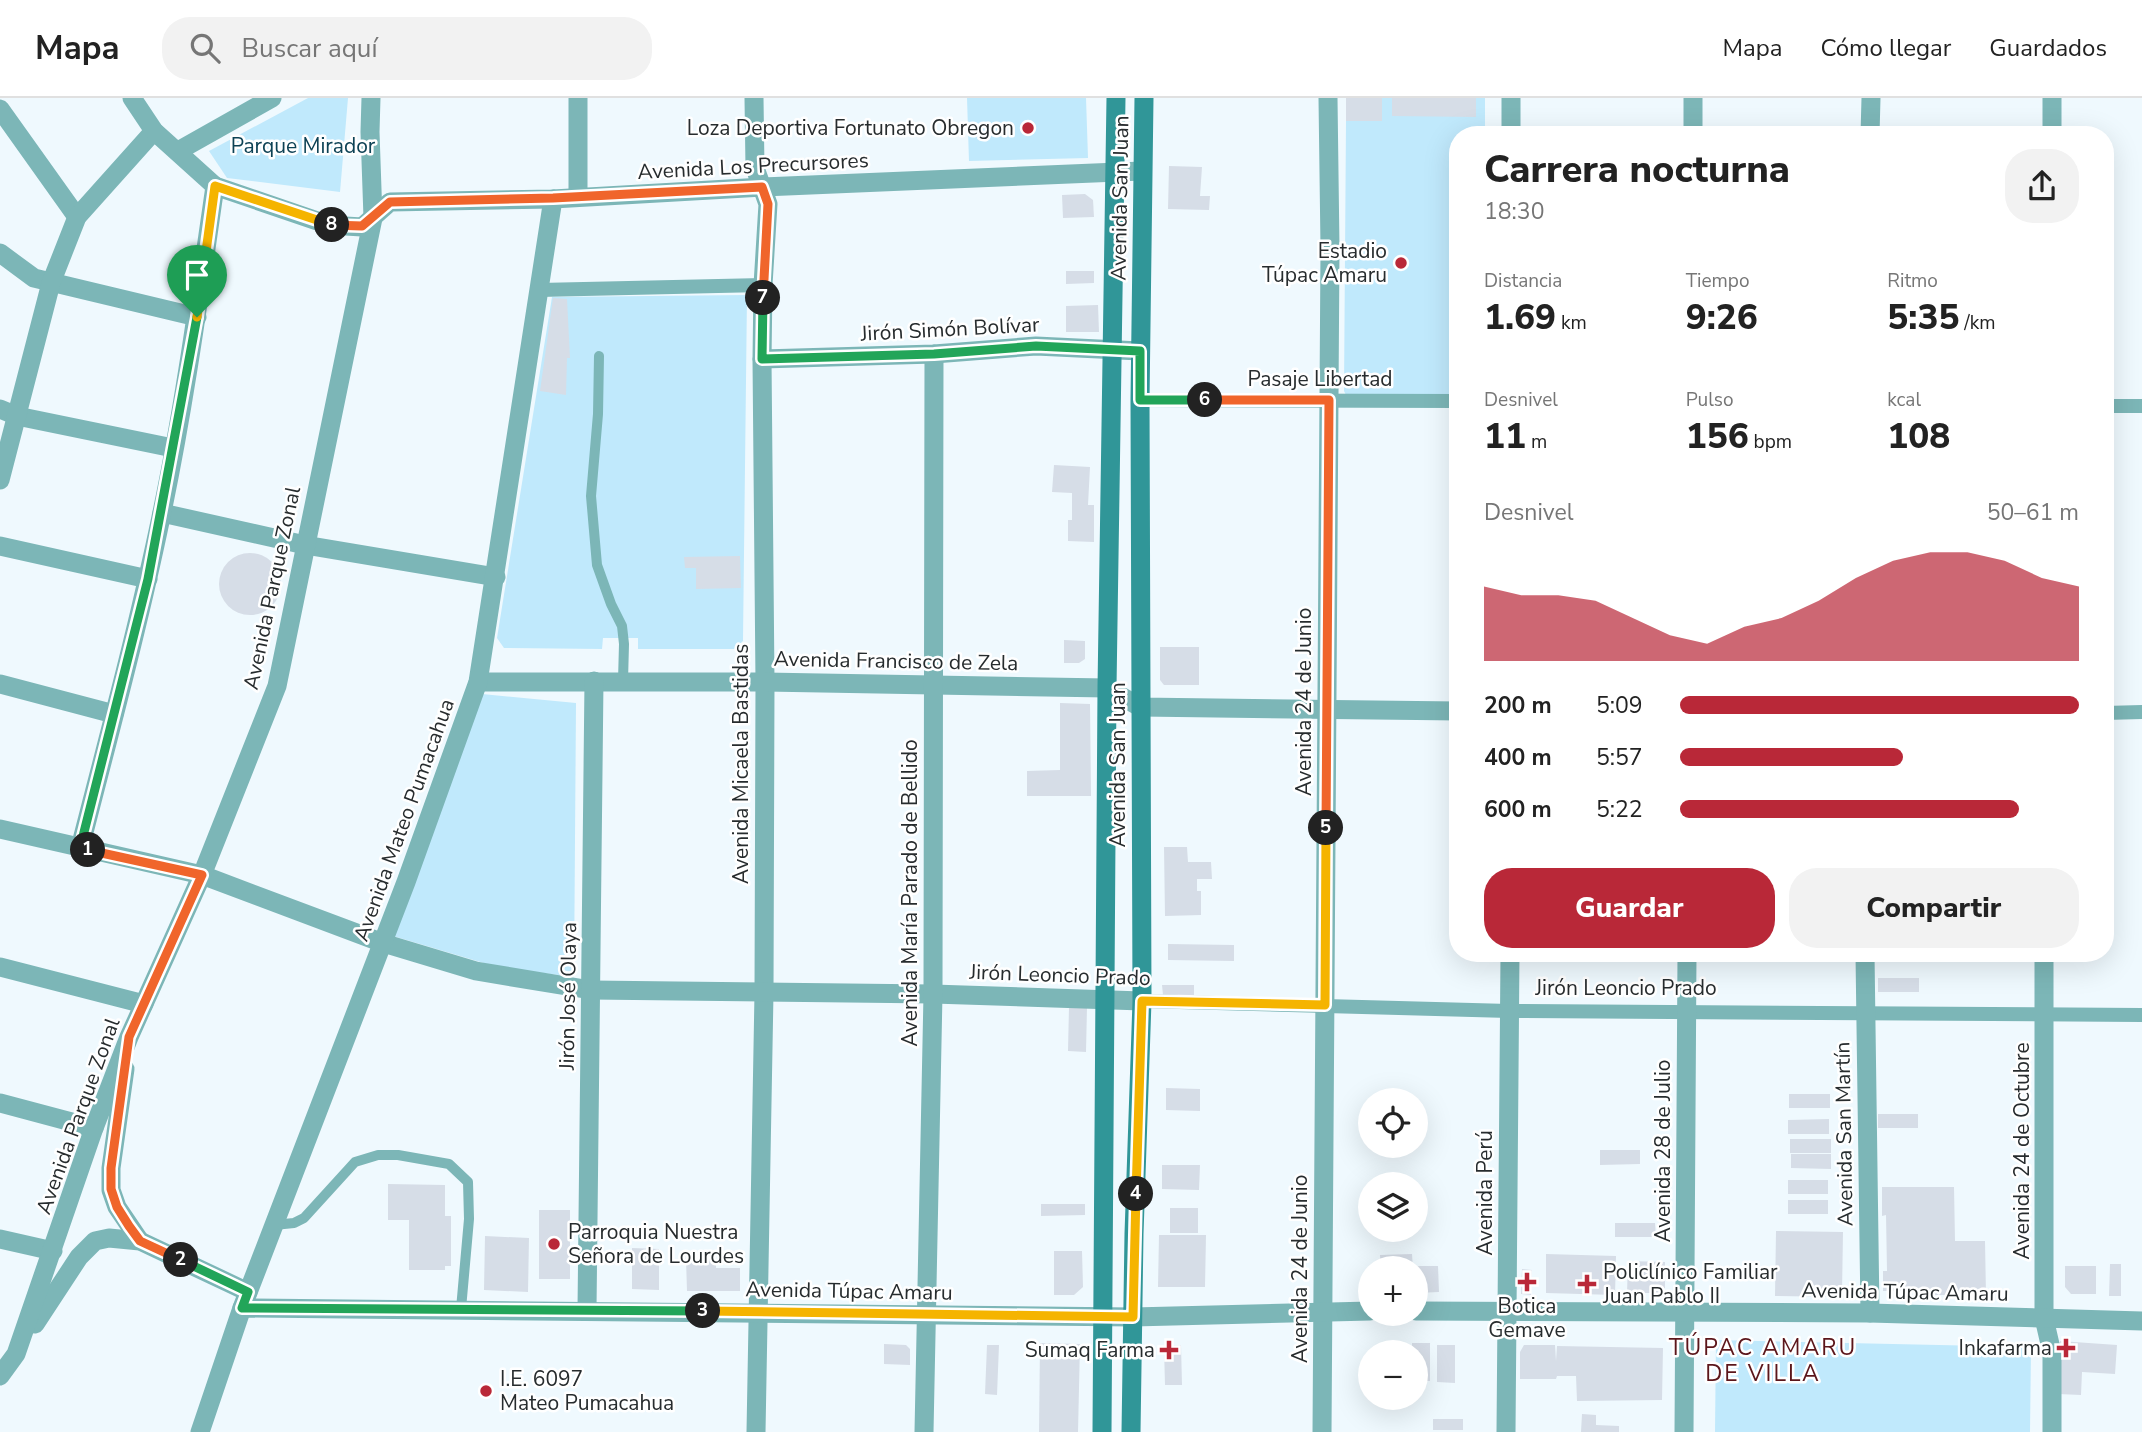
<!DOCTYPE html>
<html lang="es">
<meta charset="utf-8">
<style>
:root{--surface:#fff;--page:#f2f2f2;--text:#222;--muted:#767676;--line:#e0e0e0;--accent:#b92838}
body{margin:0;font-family:"Nunito Sans",sans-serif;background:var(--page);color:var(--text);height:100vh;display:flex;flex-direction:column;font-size:26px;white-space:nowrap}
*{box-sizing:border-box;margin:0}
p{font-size:23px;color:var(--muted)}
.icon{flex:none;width:38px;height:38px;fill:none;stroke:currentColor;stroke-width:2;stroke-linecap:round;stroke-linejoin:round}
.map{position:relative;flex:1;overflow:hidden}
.sheet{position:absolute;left:1449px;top:28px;width:665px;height:836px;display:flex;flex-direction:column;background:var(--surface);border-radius:28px;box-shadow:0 7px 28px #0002}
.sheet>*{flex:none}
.tools{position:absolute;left:1358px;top:990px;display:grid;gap:14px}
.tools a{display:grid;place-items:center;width:70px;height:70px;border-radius:50%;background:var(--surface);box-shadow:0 7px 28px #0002;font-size:35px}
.pin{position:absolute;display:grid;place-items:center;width:60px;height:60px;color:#fff;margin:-72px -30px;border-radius:50% 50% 50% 0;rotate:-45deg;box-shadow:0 0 7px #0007}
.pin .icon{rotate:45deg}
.km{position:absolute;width:35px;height:35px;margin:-18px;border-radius:50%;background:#222;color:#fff;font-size:19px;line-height:35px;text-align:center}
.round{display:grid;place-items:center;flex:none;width:74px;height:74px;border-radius:28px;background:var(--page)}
.head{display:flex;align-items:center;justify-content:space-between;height:119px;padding:0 35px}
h1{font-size:38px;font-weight:800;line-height:52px}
.metrics{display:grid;grid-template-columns:repeat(3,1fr);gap:10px;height:119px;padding:7px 35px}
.metrics div{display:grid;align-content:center}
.metrics b{font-size:35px;font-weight:800}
.metrics small{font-size:19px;font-weight:400}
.metrics p{font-size:19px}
.chart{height:196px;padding:14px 35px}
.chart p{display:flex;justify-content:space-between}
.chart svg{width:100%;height:126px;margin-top:7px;fill:var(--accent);opacity:.7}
.button{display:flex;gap:14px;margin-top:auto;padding:14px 35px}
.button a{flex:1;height:80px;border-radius:28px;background:var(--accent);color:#fff;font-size:28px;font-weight:800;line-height:80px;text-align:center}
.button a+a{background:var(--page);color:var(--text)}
ul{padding:0 35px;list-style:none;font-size:23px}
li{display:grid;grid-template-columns:112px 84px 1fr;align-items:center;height:52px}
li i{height:18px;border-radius:9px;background:var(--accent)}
header{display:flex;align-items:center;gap:42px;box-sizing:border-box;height:98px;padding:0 35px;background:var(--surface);border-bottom:2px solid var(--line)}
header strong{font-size:33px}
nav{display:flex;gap:38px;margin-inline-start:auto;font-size:24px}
.search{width:490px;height:63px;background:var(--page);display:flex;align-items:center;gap:18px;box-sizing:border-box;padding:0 24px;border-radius:28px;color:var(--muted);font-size:26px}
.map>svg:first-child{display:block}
.green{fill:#c0e9fc}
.building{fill:#d6dde7}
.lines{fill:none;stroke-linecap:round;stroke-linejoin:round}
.service{stroke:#7cb6b7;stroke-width:10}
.pedestrian{stroke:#7cb6b7;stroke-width:14}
.minor{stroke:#7cb6b7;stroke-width:19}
.tertiary{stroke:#7cb6b7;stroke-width:19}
.secondary{stroke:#309698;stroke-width:19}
.split-1-casing{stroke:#fff;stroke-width:14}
.split-2-casing{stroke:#fff;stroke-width:14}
.split-3-casing{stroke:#fff;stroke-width:14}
.split-4-casing{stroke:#fff;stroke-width:14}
.split-5-casing{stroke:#fff;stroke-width:14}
.split-6-casing{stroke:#fff;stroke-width:14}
.split-7-casing{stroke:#fff;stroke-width:14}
.split-8-casing{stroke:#fff;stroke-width:14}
.split-9-casing{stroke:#fff;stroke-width:14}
.split-1{stroke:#22a559;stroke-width:9}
.split-2{stroke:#f0652b;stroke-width:9}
.split-3{stroke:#22a559;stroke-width:9}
.split-4{stroke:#f5b400;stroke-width:9}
.split-5{stroke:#f5b400;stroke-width:9}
.split-6{stroke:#f0652b;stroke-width:9}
.split-7{stroke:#22a559;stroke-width:9}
.split-8{stroke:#f0652b;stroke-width:9}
.split-9{stroke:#f5b400;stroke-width:9}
.poi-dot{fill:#b92838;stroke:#fff;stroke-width:2.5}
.labels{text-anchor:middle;stroke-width:5;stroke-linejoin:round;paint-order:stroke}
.poi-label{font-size:21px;fill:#272c2e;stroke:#fff;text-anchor:end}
.park-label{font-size:21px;fill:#0d4255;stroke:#fff}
.street-label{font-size:21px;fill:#272c2e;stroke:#fff}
.neighbourhood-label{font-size:23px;letter-spacing:2px;fill:#5b161b;stroke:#fff}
</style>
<header>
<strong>Mapa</strong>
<div class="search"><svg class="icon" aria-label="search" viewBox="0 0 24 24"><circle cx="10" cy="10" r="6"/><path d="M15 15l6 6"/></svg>Buscar aquí</div>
<nav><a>Mapa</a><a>Cómo llegar</a><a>Guardados</a></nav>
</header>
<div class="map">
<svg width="2142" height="1334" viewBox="0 0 2142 1334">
<rect width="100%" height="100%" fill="#eff9fe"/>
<g class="green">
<path d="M308,0H348L340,94L227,80L209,53Z"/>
<path d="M967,0H1086L1088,60L969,63Z"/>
<path d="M1382,0H1485V37H1458V301L1346,297L1344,293L1346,23H1382Z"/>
<path d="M747,197L743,543L734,551H638V540H603L602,551L504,550L497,540L552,199Z"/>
<path d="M482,596L576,605L574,879L497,869L393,838Z"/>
<path d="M1716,1242L2031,1249L2030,1334H1715Z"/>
</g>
<g class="building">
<rect x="1346" y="0" width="36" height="23"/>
<path d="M1392,0H1476V19L1392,18Z"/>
<path d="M1169,68L1202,69L1200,98H1210L1209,112L1168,111Z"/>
<path d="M1085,96L1093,102L1094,119L1063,120L1062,97Z"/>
<path d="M1066,173H1094V185L1066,186Z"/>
<path d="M553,200L567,201L570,260H567L566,297L540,293Z"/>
<path d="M1098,207L1099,234H1066V208Z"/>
<path d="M1054,367L1090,369L1088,407H1094V444L1068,443V422H1072V395L1052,394Z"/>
<circle cx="250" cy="486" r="31"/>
<path d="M740,458L741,490L696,491V470H685L684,459Z"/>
<path d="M1064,542L1085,543V561L1079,565H1064Z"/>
<path d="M1160,549H1199V587H1164L1160,582Z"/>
<path d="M1060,605L1090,606L1091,698H1027V673L1060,672Z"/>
<path d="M1164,749H1187L1188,764H1211L1212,781H1197V793H1201V817L1165,818Z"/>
<path d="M1168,846L1234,847V863L1168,862Z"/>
<rect x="1878" y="880" width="41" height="14"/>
<path d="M1162,887H1194V898L1163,897Z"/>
<path d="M1069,909H1087L1086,954L1068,953Z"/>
<path d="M1166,990L1200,991V1013L1166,1012Z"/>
<rect x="1789" y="996" width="41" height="14"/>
<rect x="1878" y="1016" width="40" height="14"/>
<path d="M1829,1021V1036H1788V1022Z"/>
<rect x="1790" y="1041" width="41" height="14"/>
<path d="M1600,1052H1640V1066L1600,1067Z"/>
<path d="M1791,1056H1831V1071L1791,1070Z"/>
<path d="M1162,1067H1200L1199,1092L1162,1091Z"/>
<rect x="1788" y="1082" width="40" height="14"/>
<path d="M388,1086L445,1087V1118H451V1168H445V1172H409V1122H388Z"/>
<path d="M1882,1089H1954L1955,1143H1985L1986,1197H1920L1919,1193H1883V1173H1887L1886,1117L1882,1118Z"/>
<rect x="1788" y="1102" width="40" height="14"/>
<path d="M1041,1106H1085V1117L1041,1118Z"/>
<rect x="1170" y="1110" width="28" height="25"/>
<rect x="539" y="1112" width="31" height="69"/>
<path d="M1615,1125H1655L1656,1139H1615Z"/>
<path d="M1776,1133L1843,1134L1842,1195L1839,1199L1775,1198Z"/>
<path d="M1159,1137H1206L1205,1189H1158Z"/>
<path d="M485,1138L529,1140L528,1194L484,1192Z"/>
<path d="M632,1150L659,1151V1192L632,1191Z"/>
<path d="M1054,1153H1082L1083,1189L1074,1197H1054Z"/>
<path d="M1412,1156L1413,1171H1381L1380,1157Z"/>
<path d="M1546,1156L1616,1158L1615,1197L1546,1195Z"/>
<path d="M686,1161H716V1170H740V1193H687Z"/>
<path d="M1628,1163L1665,1164V1190L1659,1195H1627Z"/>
<path d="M2110,1166H2121V1198H2109Z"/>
<path d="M1416,1168H1438L1439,1194L1416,1195Z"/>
<path d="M2065,1168H2096V1196H2071L2065,1189Z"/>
<path d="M1522,1171L1532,1172L1531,1197L1521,1196Z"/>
<path d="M2060,1243L2117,1247L2115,1276L2082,1274L2081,1297L2058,1296Z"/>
<path d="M1040,1245L1080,1246L1078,1334H1039Z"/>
<path d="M1412,1245H1430V1283H1416V1255H1412Z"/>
<path d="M884,1246L906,1247L910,1251V1267L884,1266Z"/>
<path d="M987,1247H999L997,1297L985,1296Z"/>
<path d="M1168,1247H1181L1182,1287H1165L1164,1250Z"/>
<path d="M1437,1247H1455V1285L1437,1284Z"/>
<path d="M1524,1247H1555L1556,1263L1557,1248L1663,1250L1662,1302L1577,1303L1576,1278H1557L1556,1281H1520V1254Z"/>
<path d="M1582,1316L1596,1317V1327L1619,1328V1334H1581Z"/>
<rect x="1433" y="1321" width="30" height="11"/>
</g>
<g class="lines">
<g class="service">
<path d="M599,258L598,316L591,398L597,467L611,506L622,528L624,546L623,583"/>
<path d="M274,1127L294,1125L304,1120L355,1064L378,1057H398L449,1066L468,1084L469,1121L461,1211"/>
</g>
<g class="pedestrian">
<path d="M539,192L763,187"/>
<path d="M1140,302L1458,303"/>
<path d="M2105,308H2142"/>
<path d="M2105,615L2142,614"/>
<path d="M1142,903L1509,913L2142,917"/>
</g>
<g class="minor">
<path d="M754,0L755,70L768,106L763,187L762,261L765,584L764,895L756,1334"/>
<path d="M1511,0V37"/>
<path d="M0,11L77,119"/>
<path d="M1693,37V0"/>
<path d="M1870,37L1871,0"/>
<path d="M2052,37V0"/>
<path d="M178,53L272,0"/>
<path d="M215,88L329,127L362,129L390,104L553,101L763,89L1142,73"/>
<path d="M578,99V0"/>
<path d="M0,155L34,180L197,219"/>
<path d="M762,261L934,256L1036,248L1140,253"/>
<path d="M0,311L17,318L173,350"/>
<path d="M0,382L51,185L77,119L154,33"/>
<path d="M162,415L305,447L496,479"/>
<path d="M0,448L148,481"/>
<path d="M478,584H765L1107,590L1140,609L1458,613"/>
<path d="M0,586L114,616"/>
<path d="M0,731L202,777L383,845L476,873L591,892L933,896L1142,903"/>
<path d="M80,750C108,640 138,530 161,419C184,310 199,199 215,88L154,33L132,0"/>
<path d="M1865,856L1870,1215"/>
<path d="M2044,856V1220L2052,1255V1334"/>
<path d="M0,869L144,906"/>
<path d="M125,971L111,1070V1092L117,1109L140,1143"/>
<path d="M0,1005L94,1030"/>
<path d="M0,1141L53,1153"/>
<path d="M242,1210L406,784L478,584L553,101"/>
<path d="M587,1212L594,583"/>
<path d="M35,1226L79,1159L95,1143L109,1140L140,1143L248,1194"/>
<path d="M0,1278L16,1256L94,1030L129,939L202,777L277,588L373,120L370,34L371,0"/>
<path d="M924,1334L933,896L934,256"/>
<path d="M1322,1334L1330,150L1328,0"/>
<path d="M1506,1334L1510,856"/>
<path d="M1684,1334L1687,856"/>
</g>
<g class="tertiary">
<path d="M1416,1213L1870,1215L2142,1223"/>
<path d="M200,1334L242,1210L1133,1219L1370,1213"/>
</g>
<g class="secondary">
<path d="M1102,1334L1107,590L1116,0"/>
<path d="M1131,1334L1134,1136L1142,903L1140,302L1144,0"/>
</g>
</g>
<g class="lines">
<defs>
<path id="split-1" d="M88,752L80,750L148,481L197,219"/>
<path id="split-2" d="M88,752L202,777L129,939L111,1070V1091L117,1109L129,1128L140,1143L181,1162"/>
<path id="split-3" d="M181,1162L248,1194L242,1210L703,1213"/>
<path id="split-4" d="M703,1213L1133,1219L1136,1096"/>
<path id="split-5" d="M1136,1096L1142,903L1325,907L1326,730"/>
<path id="split-6" d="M1205,302H1329L1326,730"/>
<path id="split-7" d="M763,200L762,261L934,256L1036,248L1140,253V302H1205"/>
<path id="split-8" d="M332,127L362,128L390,104L553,100L762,89L768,106L763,200"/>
<path id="split-9" d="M197,219L215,88L332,127"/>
</defs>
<use href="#split-1" class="split-1-casing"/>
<use href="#split-2" class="split-2-casing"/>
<use href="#split-3" class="split-3-casing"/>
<use href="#split-4" class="split-4-casing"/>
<use href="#split-5" class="split-5-casing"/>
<use href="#split-6" class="split-6-casing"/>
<use href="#split-7" class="split-7-casing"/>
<use href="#split-8" class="split-8-casing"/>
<use href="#split-9" class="split-9-casing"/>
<use href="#split-1" class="split-1"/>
<use href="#split-2" class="split-2"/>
<use href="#split-3" class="split-3"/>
<use href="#split-4" class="split-4"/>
<use href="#split-5" class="split-5"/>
<use href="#split-6" class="split-6"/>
<use href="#split-7" class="split-7"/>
<use href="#split-8" class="split-8"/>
<use href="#split-9" class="split-9"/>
</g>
<g class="poi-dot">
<circle cx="1028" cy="30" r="7"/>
<circle cx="1401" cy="165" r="7"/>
<circle cx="554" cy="1146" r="7"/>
<path d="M1523.5 1173.5h7v7h7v7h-7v7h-7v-7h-7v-7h7z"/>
<path d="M1583.5 1175.5h7v7h7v7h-7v7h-7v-7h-7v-7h7z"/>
<path d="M2062.5 1239.5h7v7h7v7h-7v7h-7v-7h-7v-7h7z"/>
<path d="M1165.5 1241.5h7v7h7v7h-7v7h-7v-7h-7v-7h7z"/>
<circle cx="486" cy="1293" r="7"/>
</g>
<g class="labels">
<g class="poi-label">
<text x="1014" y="37">Loza Deportiva Fortunato Obregon</text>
<text x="1387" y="160">Estadio<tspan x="1387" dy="24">Túpac Amaru</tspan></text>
<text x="568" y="1141" text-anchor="start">Parroquia Nuestra<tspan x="568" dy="24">Señora de Lourdes</tspan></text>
<text x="1603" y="1181" text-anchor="start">Policlínico Familiar<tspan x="1603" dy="24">Juan Pablo II</tspan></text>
<text x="1527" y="1215" text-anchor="middle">Botica<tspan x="1527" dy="24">Gemave</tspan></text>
<text x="2052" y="1257">Inkafarma</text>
<text x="1155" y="1259">Sumaq Farma</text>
<text x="500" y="1288" text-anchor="start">I.E. 6097<tspan x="500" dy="24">Mateo Pumacahua</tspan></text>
</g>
<g class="park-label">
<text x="303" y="55">Parque Mirador</text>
</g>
<g class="street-label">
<text transform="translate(753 68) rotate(-3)" y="7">Avenida Los Precursores</text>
<text transform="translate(1120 100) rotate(-89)" y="7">Avenida San Juan</text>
<text transform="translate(950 231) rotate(-3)" y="7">Jirón Simón Bolívar</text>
<text x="1320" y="288">Pasaje Libertad</text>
<text transform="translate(272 490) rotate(-78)" y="7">Avenida Parque Zonal</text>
<text transform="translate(896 563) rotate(1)" y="7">Avenida Francisco de Zela</text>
<text transform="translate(1304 604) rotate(-90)" y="7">Avenida 24 de Junio</text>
<text transform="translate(741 666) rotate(-90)" y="7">Avenida Micaela Bastidas</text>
<text transform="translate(1118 667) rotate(-90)" y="7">Avenida San Juan</text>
<text transform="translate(404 722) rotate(-70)" y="7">Avenida Mateo Pumacahua</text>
<text transform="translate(910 795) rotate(-90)" y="7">Avenida María Parado de Bellido</text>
<text transform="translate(1060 877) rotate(2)" y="7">Jirón Leoncio Prado</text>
<text x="1626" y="897">Jirón Leoncio Prado</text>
<text transform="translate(568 898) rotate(-89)" y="7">Jirón José Olaya</text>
<text transform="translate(78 1018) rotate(-70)" y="7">Avenida Parque Zonal</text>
<text transform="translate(1844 1036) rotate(-91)" y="7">Avenida San Martín</text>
<text transform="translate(1663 1053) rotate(-90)" y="7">Avenida 28 de Julio</text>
<text transform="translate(2022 1053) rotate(-90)" y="7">Avenida 24 de Octubre</text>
<text transform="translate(1485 1095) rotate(-90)" y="7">Avenida Perú</text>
<text transform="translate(1300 1171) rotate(-90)" y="7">Avenida 24 de Junio</text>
<text transform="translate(849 1193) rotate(1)" y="7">Avenida Túpac Amaru</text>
<text transform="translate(1905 1194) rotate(1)" y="7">Avenida Túpac Amaru</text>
</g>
<g class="neighbourhood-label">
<text x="1763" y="1257">TÚPAC AMARU<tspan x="1763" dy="26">DE VILLA</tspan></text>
</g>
</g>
</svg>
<div class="tools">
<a><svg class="icon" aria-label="locate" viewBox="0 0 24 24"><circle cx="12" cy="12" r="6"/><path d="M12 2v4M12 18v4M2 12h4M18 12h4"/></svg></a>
<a><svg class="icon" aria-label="layers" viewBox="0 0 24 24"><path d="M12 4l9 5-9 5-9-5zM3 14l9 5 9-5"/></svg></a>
<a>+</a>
<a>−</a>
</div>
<div class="pin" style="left:197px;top:219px;background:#1e9e55"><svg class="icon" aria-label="arrive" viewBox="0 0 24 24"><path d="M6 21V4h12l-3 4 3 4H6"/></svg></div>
<b class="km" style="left:88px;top:752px">1</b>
<b class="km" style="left:181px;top:1162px">2</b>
<b class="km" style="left:703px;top:1213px">3</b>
<b class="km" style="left:1136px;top:1096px">4</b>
<b class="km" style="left:1326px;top:730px">5</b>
<b class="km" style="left:1205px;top:302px">6</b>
<b class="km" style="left:763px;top:200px">7</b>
<b class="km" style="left:332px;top:127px">8</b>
<section class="sheet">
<div class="head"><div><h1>Carrera nocturna</h1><p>18:30</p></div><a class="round"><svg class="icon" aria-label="share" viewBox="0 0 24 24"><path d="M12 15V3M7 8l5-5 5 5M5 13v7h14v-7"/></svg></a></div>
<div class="metrics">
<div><p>Distancia</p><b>1.69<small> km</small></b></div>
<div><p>Tiempo</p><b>9:26</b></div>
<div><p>Ritmo</p><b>5:35<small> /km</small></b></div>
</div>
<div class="metrics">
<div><p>Desnivel</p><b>11<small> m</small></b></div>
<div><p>Pulso</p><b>156<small> bpm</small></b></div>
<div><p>kcal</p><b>108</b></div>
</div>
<div class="chart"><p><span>Desnivel</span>50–61 m</p>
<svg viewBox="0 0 160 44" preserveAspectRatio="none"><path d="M0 44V18L10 21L20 21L30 23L40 29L50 35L60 38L70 32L80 29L90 23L100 15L110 9L120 6L130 6L140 9L150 15L160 18V44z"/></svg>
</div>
<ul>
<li><b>200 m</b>5:09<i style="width:100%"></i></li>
<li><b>400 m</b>5:57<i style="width:56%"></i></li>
<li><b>600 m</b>5:22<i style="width:85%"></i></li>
</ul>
<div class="button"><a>Guardar</a><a>Compartir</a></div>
</section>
</div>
